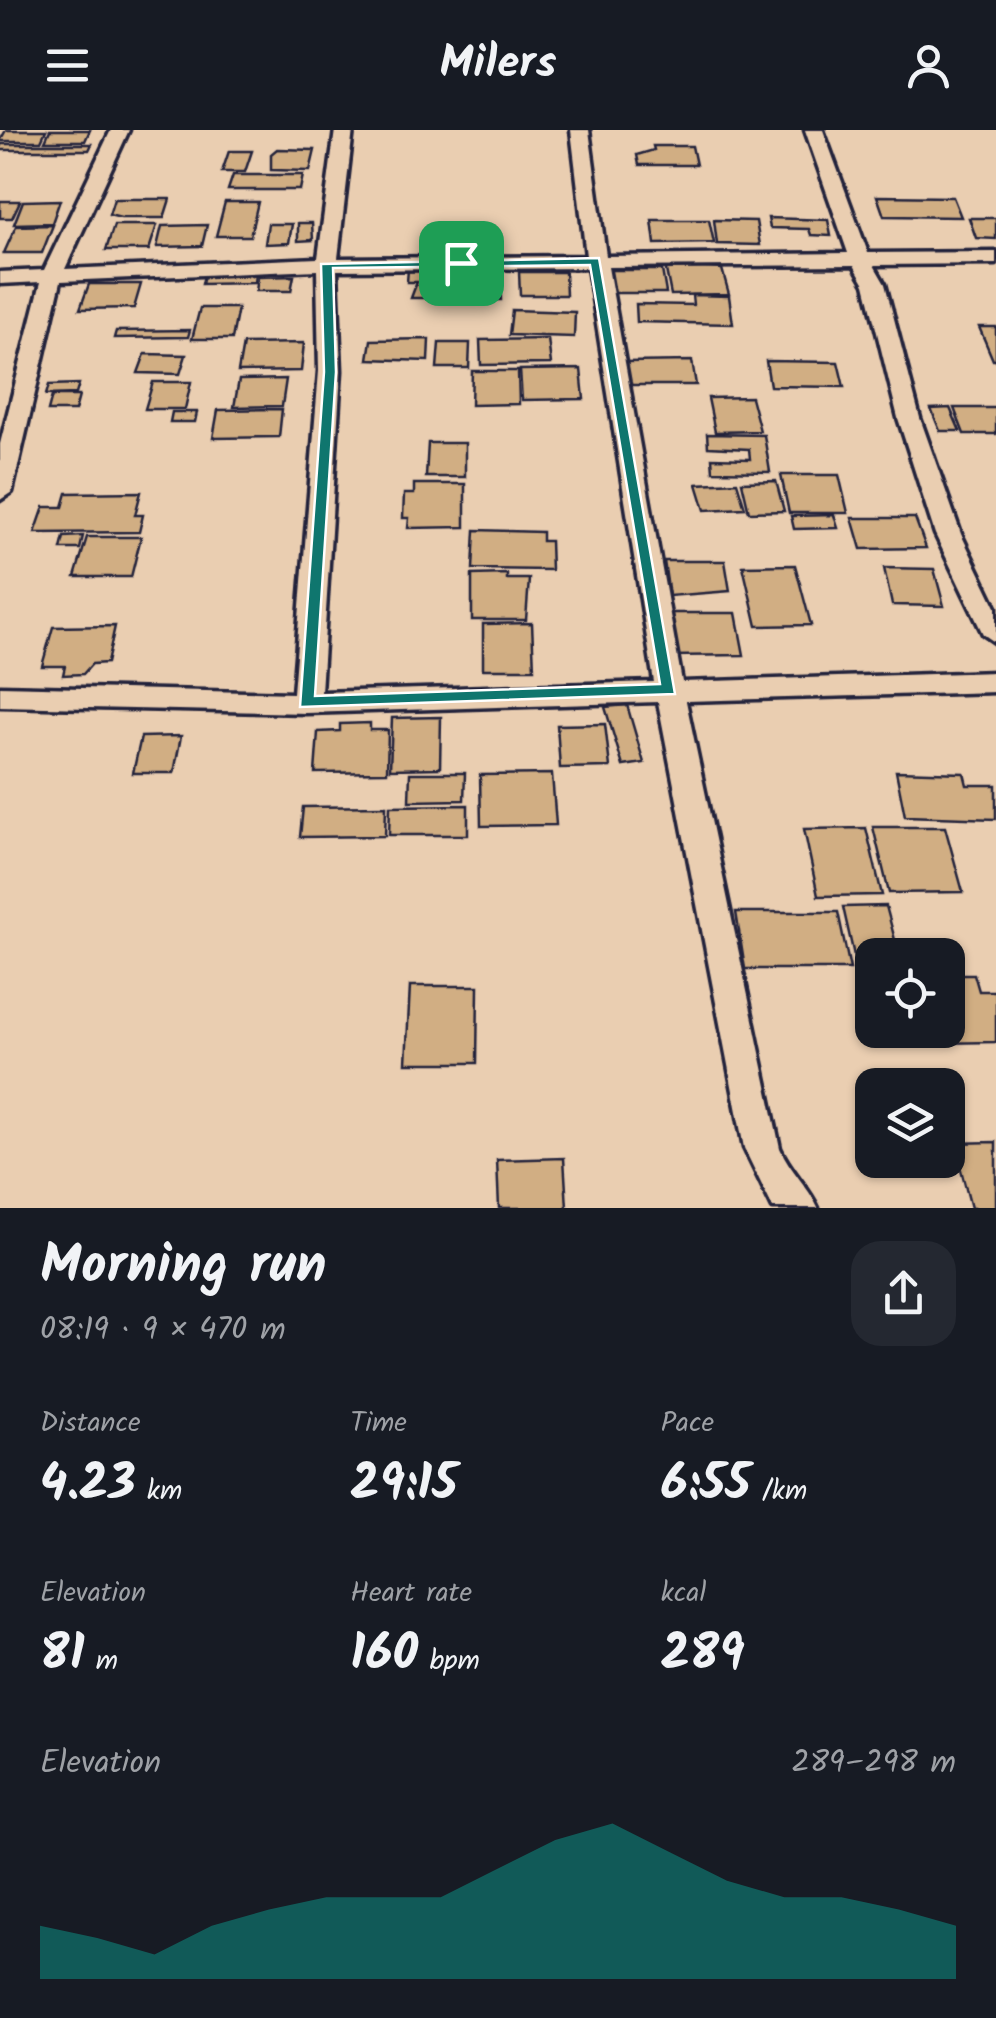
<!DOCTYPE html>
<meta charset="utf-8">
<style>
:root{--surface:#171b24;--page:#242831;--text:#f1f3f6;--muted:#9ea1a6;--accent:#0f766e}
body{margin:0;font-family:Kalam,sans-serif;background:var(--page);color:var(--text);height:100vh;display:flex;flex-direction:column;font-size:38px;white-space:nowrap}
*{box-sizing:border-box;margin:0}
p{font-size:32px;color:var(--muted)}
.icon{flex:none;width:55px;height:55px;fill:none;stroke:currentColor;stroke-width:2;stroke-linecap:round;stroke-linejoin:round}
.map{position:relative;height:1078px;overflow:hidden}
.drawer{display:flex;flex-direction:column;background:var(--surface);flex:1}
.drawer>*{flex:none}
.buttons{position:absolute;left:855px;top:808px;display:grid;gap:20px}
.buttons a{display:grid;place-items:center;width:110px;height:110px;border-radius:20px;background:var(--surface);box-shadow:0 2px 8px #0004;font-size:50px}
.pin{position:absolute;display:grid;place-items:center;width:85px;height:85px;color:#fff;margin:-42px;border-radius:20px;box-shadow:0 5px 15px #0006}
.round{display:grid;place-items:center;flex:none;width:105px;height:105px;border-radius:30px;background:var(--page)}
.headline{display:flex;align-items:center;justify-content:space-between;height:170px;padding:0 40px}
h1{font-size:55px;font-weight:700;line-height:75px}
.figures{display:grid;grid-template-columns:repeat(3,1fr);gap:15px;height:170px;padding:10px 40px}
.figures div{display:grid;align-content:center}
.figures b{font-size:50px;font-weight:700}
.figures small{font-size:28px;font-weight:400}
.figures p{font-size:28px}
.chart{height:280px;padding:20px 40px}
.chart p{display:flex;justify-content:space-between}
.chart svg{width:100%;height:180px;margin-top:10px;fill:var(--accent);opacity:.7}
header{display:flex;justify-content:space-between;align-items:center;height:130px;padding:0 40px;background:var(--surface);font-size:45px;font-weight:700}
.map>svg:first-child{display:block}
.building{fill:#d1ae83;stroke:#22223b;stroke-width:2.5}
.lines{fill:none;stroke-linecap:round;stroke-linejoin:round}
.minor-casing{stroke:#22223b;stroke-width:7}
.minor{fill:#eaceb1;fill-rule:evenodd}
.route{fill:#0f766e;stroke:#fff;stroke-width:2.5;fill-rule:evenodd}
</style>
<header><svg class="icon" aria-label="menu" viewBox="0 0 24 24"><path d="M4 6h16M4 12h16M4 18h16"/></svg>Milers<svg class="icon" aria-label="person" viewBox="0 0 24 24"><circle cx="12" cy="8" r="4"/><path d="M4 21q1-7 8-7t8 7"/></svg></header>
<div class="map">
<svg width="996" height="1078" viewBox="0 0 996 1078">
<rect width="100%" height="100%" fill="#eaceb1"/>
<filter id="ink" filterUnits="userSpaceOnUse"><feTurbulence type="fractalNoise" baseFrequency=".01" numOctaves="2"/><feDisplacementMap in="SourceGraphic" scale="20" xChannelSelector="R" yChannelSelector="G"/><feConvolveMatrix kernelMatrix="1 2 1 2 8 2 1 2 1" color-interpolation-filters="sRGB"/></filter>
<g filter="url(#ink)">
<g class="building">
<path d="M6,0H46L41,11H0Z"/>
<path d="M50,0H90L85,11H45Z"/>
<path d="M92,14L89,20H0L1,14Z"/>
<path d="M653,16H692L696,35H639L637,25L654,20Z"/>
<path d="M277,19L315,20L310,41L271,40V24Z"/>
<path d="M229,21H252L245,42H222Z"/>
<path d="M233,45H303L300,60H228Z"/>
<path d="M877,66L953,67L961,87L884,86Z"/>
<path d="M114,69H170L164,88H121L109,85Z"/>
<path d="M60,70L52,93L14,94L23,71Z"/>
<path d="M0,71H20L12,88H0Z"/>
<path d="M225,72H258L250,106H216Z"/>
<path d="M768,88L828,90L831,106L811,105L809,99L770,98Z"/>
<path d="M969,88H996V109L976,108Z"/>
<path d="M652,90H709L714,113L655,114Z"/>
<path d="M714,90L756,91L760,115L717,114Z"/>
<path d="M298,93H312L313,110L298,111Z"/>
<path d="M268,94H292L289,113L265,114Z"/>
<path d="M53,95L42,123H4L16,96Z"/>
<path d="M114,95H157L149,120H106Z"/>
<path d="M207,95L202,116L157,117L162,96Z"/>
<path d="M665,135L722,139L729,164L671,165Z"/>
<path d="M408,139L443,141V147H457L456,168H411L417,152H407Z"/>
<path d="M609,140H662L666,163H612Z"/>
<path d="M519,142H565L566,165H520Z"/>
<path d="M460,143H500L501,170H460Z"/>
<path d="M256,144L255,153L202,154L204,145Z"/>
<path d="M294,146L291,161H256L258,147Z"/>
<path d="M89,154H141L134,178L80,179Z"/>
<path d="M692,165L729,166L733,194L637,192L636,174L693,175Z"/>
<path d="M200,178H238L232,209H192Z"/>
<path d="M512,180L575,182L574,207L509,205Z"/>
<path d="M979,197H996V230H993Z"/>
<path d="M190,200L188,207L114,208L116,201Z"/>
<path d="M429,209L428,231L368,229L371,210Z"/>
<path d="M548,209L551,234L481,235L480,210Z"/>
<path d="M304,213L301,241L238,242L243,214Z"/>
<path d="M439,213H470L469,238H437Z"/>
<path d="M145,224L186,225L180,244L138,243Z"/>
<path d="M692,231L696,255H628L625,232Z"/>
<path d="M766,231L838,232L844,257L770,256Z"/>
<path d="M581,239L584,269L522,270L520,240Z"/>
<path d="M472,241H518L519,274L471,275Z"/>
<path d="M286,249L282,276L234,277L239,250Z"/>
<path d="M153,252H191L185,279H145Z"/>
<path d="M79,254L76,264L46,265L49,255Z"/>
<path d="M52,266H79L75,281H48Z"/>
<path d="M751,267L760,301L715,302L708,268Z"/>
<path d="M950,278L960,301H940L931,279Z"/>
<path d="M954,278H996V304H964Z"/>
<path d="M282,279L279,307L213,308L218,280Z"/>
<path d="M172,282H197L195,292H170Z"/>
<path d="M707,304L764,305L770,342L713,341L712,328L750,329L749,319L708,317Z"/>
<path d="M428,313H465V347H426Z"/>
<path d="M781,345H839L848,383H789Z"/>
<path d="M776,351L784,381L749,382L742,352Z"/>
<path d="M737,352L745,378L705,380L697,354Z"/>
<path d="M414,354H465V397L408,398L409,388H403L404,364H414Z"/>
<path d="M141,362L135,385H143L139,402L35,403L44,377H63L67,363Z"/>
<path d="M834,385L838,398L794,399L791,386Z"/>
<path d="M852,388H915L926,418L861,419Z"/>
<path d="M475,400L542,402V411H550L551,440L473,439Z"/>
<path d="M83,406L80,419H61L64,407Z"/>
<path d="M87,407H141L131,447H75Z"/>
<path d="M664,431H725L730,461L669,466Z"/>
<path d="M795,435L811,495L757,496L743,436Z"/>
<path d="M884,438L934,439L944,476L892,475Z"/>
<path d="M507,444V449H529L526,490H472V445Z"/>
<path d="M665,483H736L744,525L670,526Z"/>
<path d="M532,493L534,539H483V494Z"/>
<path d="M115,496L107,533L92,534L83,544L63,545L65,536H42L53,497Z"/>
<path d="M627,575L644,633L623,636L605,577Z"/>
<path d="M441,587L440,638L390,639L392,588Z"/>
<path d="M370,593V600H388L387,642L315,643L318,602L340,601V594Z"/>
<path d="M605,594L610,637L560,638L557,595Z"/>
<path d="M181,606L174,643H133L141,607Z"/>
<path d="M896,641L964,643L967,655H996V689L905,686Z"/>
<path d="M410,643H465L464,670L409,671Z"/>
<path d="M552,644L556,695L481,696L480,645Z"/>
<path d="M468,675V705H389L390,676Z"/>
<path d="M386,676L385,706L300,707L303,677Z"/>
<path d="M873,697H945L963,762L889,763Z"/>
<path d="M866,698L882,765L818,766L804,699Z"/>
<path d="M886,776L899,825H872V838L857,839L843,777Z"/>
<path d="M736,782H838L850,839H745Z"/>
<path d="M948,844H974L979,861H996V912L936,913L933,900H948Z"/>
<path d="M410,856H478L477,933H406Z"/>
<path d="M996,1012V1078H971L954,1013Z"/>
<path d="M564,1028L567,1078H499L497,1030Z"/>
</g>
<g class="lines">
<defs>
<path id="minor" d="M111,0H129L65,139L318,128L335,0H353L338,128L586,126L571,0H589L606,126L848,123L805,0H823L868,123L996,122V134L874,135L885,154L920,288L961,404L996,477V513L983,504L935,404L898,288L865,154L854,135L608,137L682,552L996,542V562L686,571L780,1018C790,1041 808,1056 818,1078H773L744,1018L658,572L306,583L0,576V556L293,563L319,241L317,140L61,151L12,362L0,370V314L41,152L0,154V142L44,140ZM588,138L654,552L321,562L341,241L337,140Z"/>
</defs>
<use href="#minor" class="minor-casing"/>
<use href="#minor" class="minor"/>
</g>
</g>
<path class="route" d="M599,128L675,564L300,577L324,242L321,134ZM590,135L660,554L315,566L336,242L333,138Z"/>
</svg>
<div class="buttons">
<a><svg class="icon" aria-label="locate" viewBox="0 0 24 24"><circle cx="12" cy="12" r="6"/><path d="M12 2v4M12 18v4M2 12h4M18 12h4"/></svg></a>
<a><svg class="icon" aria-label="layers" viewBox="0 0 24 24"><path d="M12 4l9 5-9 5-9-5zM3 14l9 5 9-5"/></svg></a>
</div>
<div class="pin" style="left:461px;top:133px;background:#1e9e55"><svg class="icon" aria-label="arrive" viewBox="0 0 24 24"><path d="M6 21V4h12l-3 4 3 4H6"/></svg></div>
</div>
<section class="drawer">
<div class="headline"><div><h1>Morning run</h1><p>08:19 · 9 × 470 m</p></div><a class="round"><svg class="icon" aria-label="share" viewBox="0 0 24 24"><path d="M12 15V3M7 8l5-5 5 5M5 13v7h14v-7"/></svg></a></div>
<div class="figures">
<div><p>Distance</p><b>4.23<small> km</small></b></div>
<div><p>Time</p><b>29:15</b></div>
<div><p>Pace</p><b>6:55<small> /km</small></b></div>
</div>
<div class="figures">
<div><p>Elevation</p><b>81<small> m</small></b></div>
<div><p>Heart rate</p><b>160<small> bpm</small></b></div>
<div><p>kcal</p><b>289</b></div>
</div>
<div class="chart"><p><span>Elevation</span>289–298 m</p>
<svg viewBox="0 0 160 44" preserveAspectRatio="none"><path d="M0 44V31L10 34L20 38L30 31L40 27L50 24L60 24L70 24L80 17L90 10L100 6L110 13L120 20L130 24L140 24L150 27L160 31V44z"/></svg>
</div>
</section>
